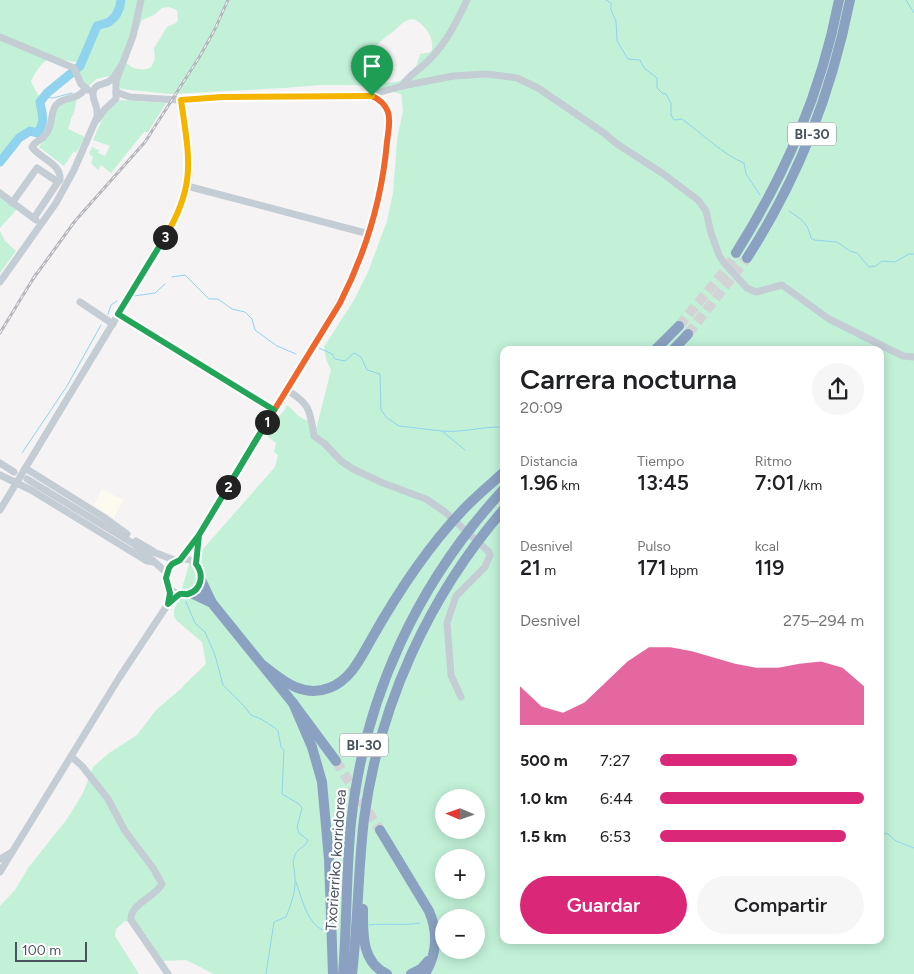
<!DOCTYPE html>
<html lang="es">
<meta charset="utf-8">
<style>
:root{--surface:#fff;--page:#f6f6f6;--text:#202124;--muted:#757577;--accent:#db2777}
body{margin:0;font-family:Figtree,sans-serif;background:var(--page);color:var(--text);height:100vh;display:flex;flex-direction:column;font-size:19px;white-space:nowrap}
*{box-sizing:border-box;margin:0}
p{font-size:16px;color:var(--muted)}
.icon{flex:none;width:28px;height:28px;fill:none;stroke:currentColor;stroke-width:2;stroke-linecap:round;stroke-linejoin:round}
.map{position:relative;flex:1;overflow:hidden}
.sheet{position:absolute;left:500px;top:346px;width:384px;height:598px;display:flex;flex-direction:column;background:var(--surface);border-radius:10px;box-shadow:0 2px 12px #0003}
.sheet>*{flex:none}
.needle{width:32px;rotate:272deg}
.fabs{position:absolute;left:435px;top:789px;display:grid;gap:10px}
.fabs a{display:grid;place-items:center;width:50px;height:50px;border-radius:50%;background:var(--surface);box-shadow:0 2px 12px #0003;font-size:25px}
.scale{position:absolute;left:15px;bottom:12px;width:72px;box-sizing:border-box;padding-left:5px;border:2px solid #4a5461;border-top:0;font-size:14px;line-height:18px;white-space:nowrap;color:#4a5461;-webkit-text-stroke:4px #fff;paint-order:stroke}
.pin{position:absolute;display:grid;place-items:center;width:42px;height:42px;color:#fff;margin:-51px -21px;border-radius:50% 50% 50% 0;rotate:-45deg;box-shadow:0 0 5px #0007}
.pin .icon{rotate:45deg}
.km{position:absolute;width:25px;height:25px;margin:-12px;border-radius:50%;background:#222;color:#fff;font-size:14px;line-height:25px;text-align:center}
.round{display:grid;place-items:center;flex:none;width:52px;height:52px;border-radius:26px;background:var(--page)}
.head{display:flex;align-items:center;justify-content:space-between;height:85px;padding:0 20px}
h1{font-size:28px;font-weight:600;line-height:38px}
.metrics{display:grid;grid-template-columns:repeat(3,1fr);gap:8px;height:85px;padding:5px 20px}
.metrics div{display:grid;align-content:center}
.metrics b{font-size:21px;font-weight:600}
.metrics small{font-size:14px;font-weight:400}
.metrics p{font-size:14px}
.chart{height:140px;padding:10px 20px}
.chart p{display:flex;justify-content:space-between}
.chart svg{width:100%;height:90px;margin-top:5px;fill:var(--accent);opacity:.7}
.action{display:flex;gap:10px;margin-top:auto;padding:10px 20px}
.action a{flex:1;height:58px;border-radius:30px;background:var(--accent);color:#fff;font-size:20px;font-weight:600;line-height:58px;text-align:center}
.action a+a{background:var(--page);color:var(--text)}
ul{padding:0 20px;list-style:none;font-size:16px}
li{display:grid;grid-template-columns:80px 60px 1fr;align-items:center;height:38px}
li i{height:12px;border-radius:6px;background:var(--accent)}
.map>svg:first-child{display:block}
.commercial{fill:#fdfaef}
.green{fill:#c2f1d8;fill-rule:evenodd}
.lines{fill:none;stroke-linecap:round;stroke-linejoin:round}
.stream{stroke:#8fd3ef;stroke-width:1}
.river{stroke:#8fd3ef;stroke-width:9}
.highway-tunnel{stroke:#d3d3d6;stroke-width:10;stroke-dasharray:10 5;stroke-linecap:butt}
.minor{stroke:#c4ccd4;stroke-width:7}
.highway{stroke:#8aa1c1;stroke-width:10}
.rail-casing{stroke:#b5b7bd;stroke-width:3}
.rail{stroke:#fff;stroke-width:1;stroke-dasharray:4;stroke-linecap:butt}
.split-1-casing{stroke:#fff;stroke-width:10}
.split-2-casing{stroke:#fff;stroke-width:10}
.split-3-casing{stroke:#fff;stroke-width:10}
.split-4-casing{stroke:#fff;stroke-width:10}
.split-1{stroke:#f0652b;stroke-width:6}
.split-2{stroke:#22a559;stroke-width:6}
.split-3{stroke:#22a559;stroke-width:6}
.split-4{stroke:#f5b400;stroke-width:6}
.labels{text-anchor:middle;stroke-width:4.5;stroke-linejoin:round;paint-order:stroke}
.shield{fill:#fff;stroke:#808790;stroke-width:1}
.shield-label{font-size:14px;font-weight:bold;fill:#4a5461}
.street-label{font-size:15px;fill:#4a5461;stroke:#fff}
</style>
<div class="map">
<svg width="914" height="974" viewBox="0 0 914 974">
<rect width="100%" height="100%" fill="#f5f3f3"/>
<path class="commercial" d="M102,489L123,500L114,518L94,506Z"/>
<g class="green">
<path d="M0,0H914V974H214L186,960L162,961L129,922L125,921L116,929L115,936L139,974H0V906L15,890L28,868L67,819L83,793L93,767L109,753L137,735L156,710L184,686H183L206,664L202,642L176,620L174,616V610L178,601L189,565L275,467L278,455L274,452L276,443L269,438L266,433C267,419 283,418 287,405C296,412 299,420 311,421L315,434L331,370L326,359L324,347L354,300L368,272L387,221L393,193L397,140L403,110L401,94L373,87L356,85H320L284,88L170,94L121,89L114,75L96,79L89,86C81,81 77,72 82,63C52,59 47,50 31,81C34,91 43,98 44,109C48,137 26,132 14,144C8,149 4,157 0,163ZM169,7L177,10L178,20L176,23L167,27L154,48L155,59L151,67C144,72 131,69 126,62L142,20L154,15L162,8ZM413,19C425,24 436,39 431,52L420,54C415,82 390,90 368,75C366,70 368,66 369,60C373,45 382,40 394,31C401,25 403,20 413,19ZM504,350H880V940H504ZM444,798H476V830H444ZM444,858H476V890H444ZM444,918H476V950H444Z"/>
<path d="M77,99L73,116H72L68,129L85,137L76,153L74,151L64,166L39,147L49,133L56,110L61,104Z"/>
<path d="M121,100L166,103L148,132H144L111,173L101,165L98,170L91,163L93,157L89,154L92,147L99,150L98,153L105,156L110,146L93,140L106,111Z"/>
<path d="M0,194L17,209L0,228Z"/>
<path d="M0,231L5,241L16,251L0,273Z"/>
</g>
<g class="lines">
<g class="stream">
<path d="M606,0L611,3V10L616,21L617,41L628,59L640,60L644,68L657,78V88L662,93L666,94L671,103V115L674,120L682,119C701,133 724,155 744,163L746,174L760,195"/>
<path d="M906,0L914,13"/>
<path d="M44,97L53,98L72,93"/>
<path d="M789,211C801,219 808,223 811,238L814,240L837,242L850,251L857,253L869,267L876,266L882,261L895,262L909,254H914"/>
<path d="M172,277L185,275L209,299H218L232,309L245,312L252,319L255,330L277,346L296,354"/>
<path d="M134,296L155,293L165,284"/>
<path d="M108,314L111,305L117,301"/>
<path d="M319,348L332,354L335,359L345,361L354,353L361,357L367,370L380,374L381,410L387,418L399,426L442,431L465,450"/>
<path d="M442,431C465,433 483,426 504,427"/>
<path d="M22,453L67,386L101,325"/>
<path d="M503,553L504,554"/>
<path d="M186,602L195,623L205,632L215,655L223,685L244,706L251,715L261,719L275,728L278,731L281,747L284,750L282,794L299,804L302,808L297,827L299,833L308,840C305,849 296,847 294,858C292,864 295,871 295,878C296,892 291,904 286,917L274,922L266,974"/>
<path d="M880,833L888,834L896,841L914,848"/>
<path d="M296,882C302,898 307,925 325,931"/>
<path d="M369,925C386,923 403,926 420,923"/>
</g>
<path class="river" d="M0,162L19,138L30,131L37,133C46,123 42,114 40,102L47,93L80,66L97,26C101,24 105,24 109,22C117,17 120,9 121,0"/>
<g class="highway-tunnel">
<path d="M679,326L727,268L736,253"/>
<path d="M688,334L747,258"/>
<path d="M336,761L380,830"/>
</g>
<g class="minor">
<path d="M0,37L74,68L81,84L88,90"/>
<path d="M402,86C409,74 421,69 430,59C447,42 457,21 467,0"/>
<path d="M116,92L130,97L178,100L222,97L367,95C377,96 387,104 389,114C390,124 388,135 387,145C383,193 369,238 350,283L199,535L180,560"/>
<path d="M372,96L377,93L402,86L453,76L487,74L517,78L538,88L604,133L617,144L662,173L698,200L706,211L711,233L719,255L724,263L747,288L756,292L782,285L829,319L903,356L914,357"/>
<path d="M97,120L105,109L116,99V81L133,36L141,0"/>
<path d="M187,186L369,234"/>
<path d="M0,193L36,220"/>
<path d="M12,203L37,168L58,182"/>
<path d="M34,218L58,182L60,180C62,164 39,158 32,147C35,141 42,140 46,134C53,126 50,113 56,105C65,95 76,102 86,88"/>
<path d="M0,282L56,203L74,170L97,117C99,106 92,101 93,93C94,84 102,85 108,82C114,79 118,71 121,66"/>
<path d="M80,302L113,324"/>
<path d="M118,314L274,411"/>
<path d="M287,390C310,404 310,410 314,436L325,444L341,461L353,469L383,483L426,499L445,512L488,551L490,555L485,567L456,596L447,623L451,675L461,697"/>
<path d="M0,463L14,472"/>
<path d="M25,468L105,518L127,534"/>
<path d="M0,475L31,490L147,561L154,562"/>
<path d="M27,479L134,544L167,573"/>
<path d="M0,510L173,224C178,212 185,198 188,184C193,157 185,126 181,100"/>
<path d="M136,541L153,551"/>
<path d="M148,550L177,561"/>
<circle cx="184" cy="577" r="18"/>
<path d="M196,564L199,538"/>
<path d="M71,756L82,766L108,799L125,831L153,868L162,884C154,898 130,904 131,920L168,974"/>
<path d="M0,859L12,852"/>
<path d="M0,872L119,678L168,604L180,594"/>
</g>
<g class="highway">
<path d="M736,253C786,173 821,93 839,0"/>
<path d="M747,258C799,177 831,94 850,0"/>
<path d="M655,350L679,326"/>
<path d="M673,350L688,334"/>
<path d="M201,580L212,603L293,703L336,761"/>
<path d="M191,593L212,603"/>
<path d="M264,666C283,681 303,698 329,688C351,680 361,657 372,638C398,592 426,549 462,511C475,497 490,485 504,472"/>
<path d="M293,703L312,747L322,782L329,859L333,974"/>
<path d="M380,830L429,911C438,932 437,954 425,974"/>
<path d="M363,909C363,933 361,962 387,974"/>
<path d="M343,974C347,924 346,873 351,823C364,697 418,582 504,489"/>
<path d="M352,974C358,923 358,870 364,819C379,705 429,596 504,509"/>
<path d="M411,974L421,969L428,961"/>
</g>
<defs>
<g id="rail">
<path d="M33,279L75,221L145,142L200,56L215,29L228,0"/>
<path d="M0,333L36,274"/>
</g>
</defs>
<use href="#rail" class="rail-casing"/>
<use href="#rail" class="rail"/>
</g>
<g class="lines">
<defs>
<path id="split-1" d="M267,422L340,303C366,252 382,199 387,142C388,133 391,121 388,112C385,104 379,99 372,96"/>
<path id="split-2" d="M228,487L199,535L196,564C204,574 202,590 188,594C186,595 183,593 180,594C178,595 170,602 168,604L170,593L166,578L169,568L172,564L180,560L199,535L267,422"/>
<path id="split-3" d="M165,237L118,314L274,410L228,487"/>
<path id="split-4" d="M165,237C197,184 189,157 181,100L222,97L372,96"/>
</defs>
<use href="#split-1" class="split-1-casing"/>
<use href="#split-2" class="split-2-casing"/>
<use href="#split-3" class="split-3-casing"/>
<use href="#split-4" class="split-4-casing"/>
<use href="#split-1" class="split-1"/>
<use href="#split-2" class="split-2"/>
<use href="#split-3" class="split-3"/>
<use href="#split-4" class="split-4"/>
</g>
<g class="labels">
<g class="shield">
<rect x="788" y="122.5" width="48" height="23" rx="4"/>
<rect x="340" y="733.5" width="48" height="23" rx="4"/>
</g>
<g class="shield-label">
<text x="812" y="139">BI-30</text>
<text x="364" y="750">BI-30</text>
</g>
<g class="street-label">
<text transform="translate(336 860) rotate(-86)" y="5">Txorierriko korridorea</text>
</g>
</g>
</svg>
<div class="fabs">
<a><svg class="needle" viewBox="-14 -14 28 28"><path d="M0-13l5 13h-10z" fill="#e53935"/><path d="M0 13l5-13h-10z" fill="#757577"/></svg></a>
<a>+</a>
<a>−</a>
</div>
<div class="scale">100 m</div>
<div class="pin" style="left:372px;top:96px;background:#1e9e55"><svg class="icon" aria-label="arrive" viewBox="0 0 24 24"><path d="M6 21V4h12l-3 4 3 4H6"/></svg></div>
<b class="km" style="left:267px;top:422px">1</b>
<b class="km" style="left:228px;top:487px">2</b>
<b class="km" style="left:165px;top:237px">3</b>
<section class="sheet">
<div class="head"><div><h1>Carrera nocturna</h1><p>20:09</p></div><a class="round"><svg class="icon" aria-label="share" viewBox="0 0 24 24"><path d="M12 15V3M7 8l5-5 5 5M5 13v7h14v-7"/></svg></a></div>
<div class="metrics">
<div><p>Distancia</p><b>1.96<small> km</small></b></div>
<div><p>Tiempo</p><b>13:45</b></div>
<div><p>Ritmo</p><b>7:01<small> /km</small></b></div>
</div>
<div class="metrics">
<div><p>Desnivel</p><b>21<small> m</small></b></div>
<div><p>Pulso</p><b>171<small> bpm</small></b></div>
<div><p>kcal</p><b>119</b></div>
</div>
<div class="chart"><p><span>Desnivel</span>275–294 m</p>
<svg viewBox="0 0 160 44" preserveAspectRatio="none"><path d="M0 44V25L10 35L20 38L30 33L40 23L50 13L60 6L70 6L80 8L90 11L100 14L110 16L120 16L130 14L140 13L150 16L160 25V44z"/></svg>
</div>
<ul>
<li><b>500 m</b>7:27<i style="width:67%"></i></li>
<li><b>1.0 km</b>6:44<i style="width:100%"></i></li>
<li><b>1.5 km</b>6:53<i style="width:91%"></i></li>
</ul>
<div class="action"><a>Guardar</a><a>Compartir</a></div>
</section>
</div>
